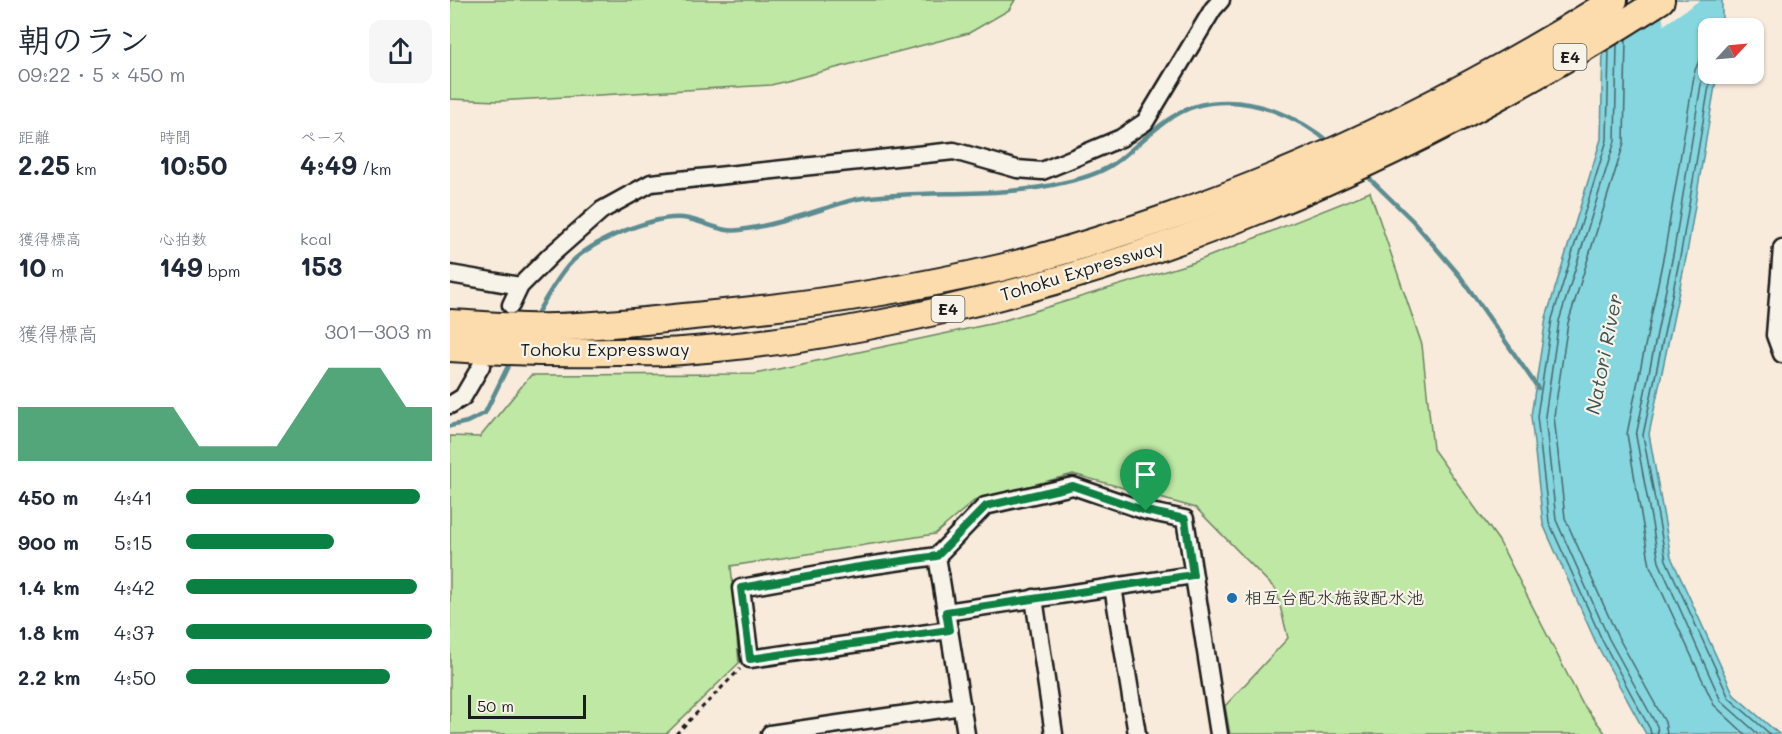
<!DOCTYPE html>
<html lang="ja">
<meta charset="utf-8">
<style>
:root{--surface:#fff;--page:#f6f6f7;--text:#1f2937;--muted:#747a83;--accent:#0b8043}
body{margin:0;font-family:Mali,"Klee One",sans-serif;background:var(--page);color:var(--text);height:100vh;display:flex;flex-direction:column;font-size:22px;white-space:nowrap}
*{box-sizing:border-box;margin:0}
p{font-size:20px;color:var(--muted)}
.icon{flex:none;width:33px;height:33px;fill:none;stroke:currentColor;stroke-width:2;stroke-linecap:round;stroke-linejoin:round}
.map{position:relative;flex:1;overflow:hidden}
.panel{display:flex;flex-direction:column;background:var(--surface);width:450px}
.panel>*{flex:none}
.needle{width:39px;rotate:64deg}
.tools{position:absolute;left:1248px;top:18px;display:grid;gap:12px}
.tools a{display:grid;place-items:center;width:66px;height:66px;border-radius:12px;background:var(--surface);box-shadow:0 2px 4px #0004;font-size:30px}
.scale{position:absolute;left:18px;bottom:15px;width:118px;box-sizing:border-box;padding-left:6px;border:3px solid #1c1c1c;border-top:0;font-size:16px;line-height:21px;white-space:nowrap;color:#1c1c1c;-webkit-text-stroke:4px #f7f3e8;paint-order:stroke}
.pin{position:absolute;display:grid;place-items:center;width:51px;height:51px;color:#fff;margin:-62px -26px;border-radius:50% 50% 50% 0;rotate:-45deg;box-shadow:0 0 6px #0007}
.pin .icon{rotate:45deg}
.round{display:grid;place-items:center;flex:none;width:63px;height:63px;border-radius:12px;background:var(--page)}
.overview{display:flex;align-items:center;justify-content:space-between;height:102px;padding:0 18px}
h1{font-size:33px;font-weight:700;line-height:45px}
.stats{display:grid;grid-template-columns:repeat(3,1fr);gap:9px;height:102px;padding:6px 18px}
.stats div{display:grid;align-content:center}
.stats b{font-size:26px;font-weight:700}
.stats small{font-size:16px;font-weight:400}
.stats p{font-size:16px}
.chart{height:168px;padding:12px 18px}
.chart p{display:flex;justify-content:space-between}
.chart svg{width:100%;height:108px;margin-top:6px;fill:var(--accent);opacity:.7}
ul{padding:0 18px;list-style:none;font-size:20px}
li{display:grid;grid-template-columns:96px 72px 1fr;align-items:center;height:45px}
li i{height:15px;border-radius:8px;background:var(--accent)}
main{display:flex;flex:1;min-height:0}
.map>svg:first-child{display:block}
.green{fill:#bee8a4;stroke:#6d8260;stroke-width:1.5}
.water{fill:#85d6df;stroke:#5b8c91;stroke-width:1.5}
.pier{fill:#f8ebdc}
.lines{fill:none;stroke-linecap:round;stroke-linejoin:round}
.shore{stroke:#46666a;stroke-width:1.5}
.stream{stroke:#5b8c91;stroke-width:4.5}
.minor-casing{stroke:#1c1c1c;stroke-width:21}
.highway-casing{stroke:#1c1c1c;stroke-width:30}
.path{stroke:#1c1c1c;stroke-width:3;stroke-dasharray:4.5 4.5;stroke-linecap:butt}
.minor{stroke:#f7f3e8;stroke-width:16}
.highway{stroke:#fcdcac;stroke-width:26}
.route-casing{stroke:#fff;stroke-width:12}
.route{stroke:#0b8043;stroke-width:8}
.poi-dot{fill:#1f6fb2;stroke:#f7f3e8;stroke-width:2}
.labels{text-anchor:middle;stroke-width:4.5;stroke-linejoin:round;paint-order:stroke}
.shield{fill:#f7f3e8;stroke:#5e5c59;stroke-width:1.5}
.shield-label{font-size:16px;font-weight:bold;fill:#1c1c1c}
.street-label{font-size:18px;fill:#1c1c1c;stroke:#f7f3e8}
.poi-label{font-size:18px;fill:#1c1c1c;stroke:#f7f3e8;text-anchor:start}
.water-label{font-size:20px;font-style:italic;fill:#3c5456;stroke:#f7f3e8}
</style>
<main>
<section class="panel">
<div class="overview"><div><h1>朝のラン</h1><p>09:22 · 5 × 450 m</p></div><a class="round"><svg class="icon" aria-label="share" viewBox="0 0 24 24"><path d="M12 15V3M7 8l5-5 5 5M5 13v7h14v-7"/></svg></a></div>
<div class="stats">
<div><p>距離</p><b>2.25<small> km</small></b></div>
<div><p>時間</p><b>10:50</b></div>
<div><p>ペース</p><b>4:49<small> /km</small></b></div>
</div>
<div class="stats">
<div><p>獲得標高</p><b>10<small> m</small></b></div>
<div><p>心拍数</p><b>149<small> bpm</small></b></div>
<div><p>kcal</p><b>153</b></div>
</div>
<div class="chart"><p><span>獲得標高</span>301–303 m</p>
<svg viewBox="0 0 160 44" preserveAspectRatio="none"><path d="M0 44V22L10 22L20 22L30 22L40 22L50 22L60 22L70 38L80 38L90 38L100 38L110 22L120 6L130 6L140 6L150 22L160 22V44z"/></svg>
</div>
<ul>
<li><b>450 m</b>4:41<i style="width:95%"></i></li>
<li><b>900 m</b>5:15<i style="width:60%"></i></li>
<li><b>1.4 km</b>4:42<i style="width:94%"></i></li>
<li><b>1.8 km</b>4:37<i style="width:100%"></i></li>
<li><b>2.2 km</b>4:50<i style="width:83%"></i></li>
</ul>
</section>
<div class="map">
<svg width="1332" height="734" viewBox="0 0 1332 734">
<rect width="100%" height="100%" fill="#f8ebdc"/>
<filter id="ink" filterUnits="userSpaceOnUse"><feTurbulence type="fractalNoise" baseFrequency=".0167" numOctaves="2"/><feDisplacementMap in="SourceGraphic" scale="12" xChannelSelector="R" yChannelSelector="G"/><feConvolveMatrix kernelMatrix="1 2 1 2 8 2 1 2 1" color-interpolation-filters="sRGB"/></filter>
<g filter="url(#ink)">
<g class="green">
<path d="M0,0H565L559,10L519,33L321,85L48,101L0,99Z"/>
<path d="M920,192L972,345L983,449L1049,541L1132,703L1156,734H780L775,706L838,638L826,590L746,508L623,474L524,501L485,534L281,566L289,663L216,734H0V436L30,437L81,375L305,374L545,323L745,262Z"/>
</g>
<path class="water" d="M1154,0H1272V28H1258V74H1267L1237,253L1199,434L1221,557L1284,695L1329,734H1196L1147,645L1093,524L1081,416L1096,318L1151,139Z"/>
<path class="pier" d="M1151,0H1250L1214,25L1212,15L1177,39L1150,55Z"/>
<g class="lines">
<g class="shore">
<path d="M1176,38L1174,143L1118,323L1104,416L1115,518L1167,635L1215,722L1217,734"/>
<path d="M1167,44L1165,141L1109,321L1095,416L1106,520L1159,639L1207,726L1208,734"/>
<path d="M1159,49L1157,140L1102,319L1087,416L1099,522L1153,642L1200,729L1201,734"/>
<path d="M1258,53L1250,59L1245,70L1215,249L1177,434L1200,566L1264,705L1295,734"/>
<path d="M1258,63L1253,72L1224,250L1186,436L1209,562L1271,701L1308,734"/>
<path d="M1261,74L1231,252L1193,435L1216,560L1279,698L1320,734"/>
</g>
<g class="stream">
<path d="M915,174L963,221L1010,276L1088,388"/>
<path d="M84,319C94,301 105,282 118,266C138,242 203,215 233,218C253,220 269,233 290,230C319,226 346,218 373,209C386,205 399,200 413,198C480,189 549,199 616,182C635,178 654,172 669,160C697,138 723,107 760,103C803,97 850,117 881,144"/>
<path d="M0,426L17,422L35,413L61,360"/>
</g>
<defs>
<g id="minor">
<path d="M1332,248L1325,335L1332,354"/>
<path d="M0,274L70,286"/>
<path d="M61,305L70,286L101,255L152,210L201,183L504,151L567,169L592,171L626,157L671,138L695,122L763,9L771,0"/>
<path d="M0,405L13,397L31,366"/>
<path d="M487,556L516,734"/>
<path d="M663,587L687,734"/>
<path d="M584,598L604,734"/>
<path d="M496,612L743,575"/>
<path d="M499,630L300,659L291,588L403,568L487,556L535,506L623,486L696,511L735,519L769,734"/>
<path d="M320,734L512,706"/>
</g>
<g id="highway">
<path d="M0,323C35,325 70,328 105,327C158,326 211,319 264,314C360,305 456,290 550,268C604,255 657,238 710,220C869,165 1021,90 1164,0"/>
<path d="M0,348C56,352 112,353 168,352C189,352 211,353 232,351C320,345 407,330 493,310C752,251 988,143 1211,0"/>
</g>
</defs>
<use href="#minor" class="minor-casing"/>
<use href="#highway" class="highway-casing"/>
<path class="path" d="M226,734L290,669"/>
<use href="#minor" class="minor"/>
<use href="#highway" class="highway"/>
</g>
</g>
<g class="lines" filter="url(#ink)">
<defs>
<path id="route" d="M623,486L696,511L735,519L743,575L496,612L499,630L300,659L291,588L403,568L487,556L536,506Z"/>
</defs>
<use href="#route" class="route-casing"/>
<use href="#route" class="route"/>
</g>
<circle class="poi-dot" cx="782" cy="598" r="6"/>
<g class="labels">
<g class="shield">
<rect x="1103.5" y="44" width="33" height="26" rx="4.5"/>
<rect x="481.5" y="296" width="33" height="26" rx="4.5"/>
</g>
<g class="shield-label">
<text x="1120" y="63">E4</text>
<text x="498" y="315">E4</text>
</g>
<g class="street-label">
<text transform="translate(632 271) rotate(-17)" y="6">Tohoku Expressway</text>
<text x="155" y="356">Tohoku Expressway</text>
</g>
<g class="poi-label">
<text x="794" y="604">相互台配水施設配水池</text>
</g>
<g class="water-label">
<text transform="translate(1154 354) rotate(-79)" y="7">Natori River</text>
</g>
</g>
</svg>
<div class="tools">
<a><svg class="needle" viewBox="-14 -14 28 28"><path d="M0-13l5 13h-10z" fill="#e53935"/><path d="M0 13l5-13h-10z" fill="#747a83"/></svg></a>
</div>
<div class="scale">50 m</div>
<div class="pin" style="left:696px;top:511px;background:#1e9e55"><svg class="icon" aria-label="arrive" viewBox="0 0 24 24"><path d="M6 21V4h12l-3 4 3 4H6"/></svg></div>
</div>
</main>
